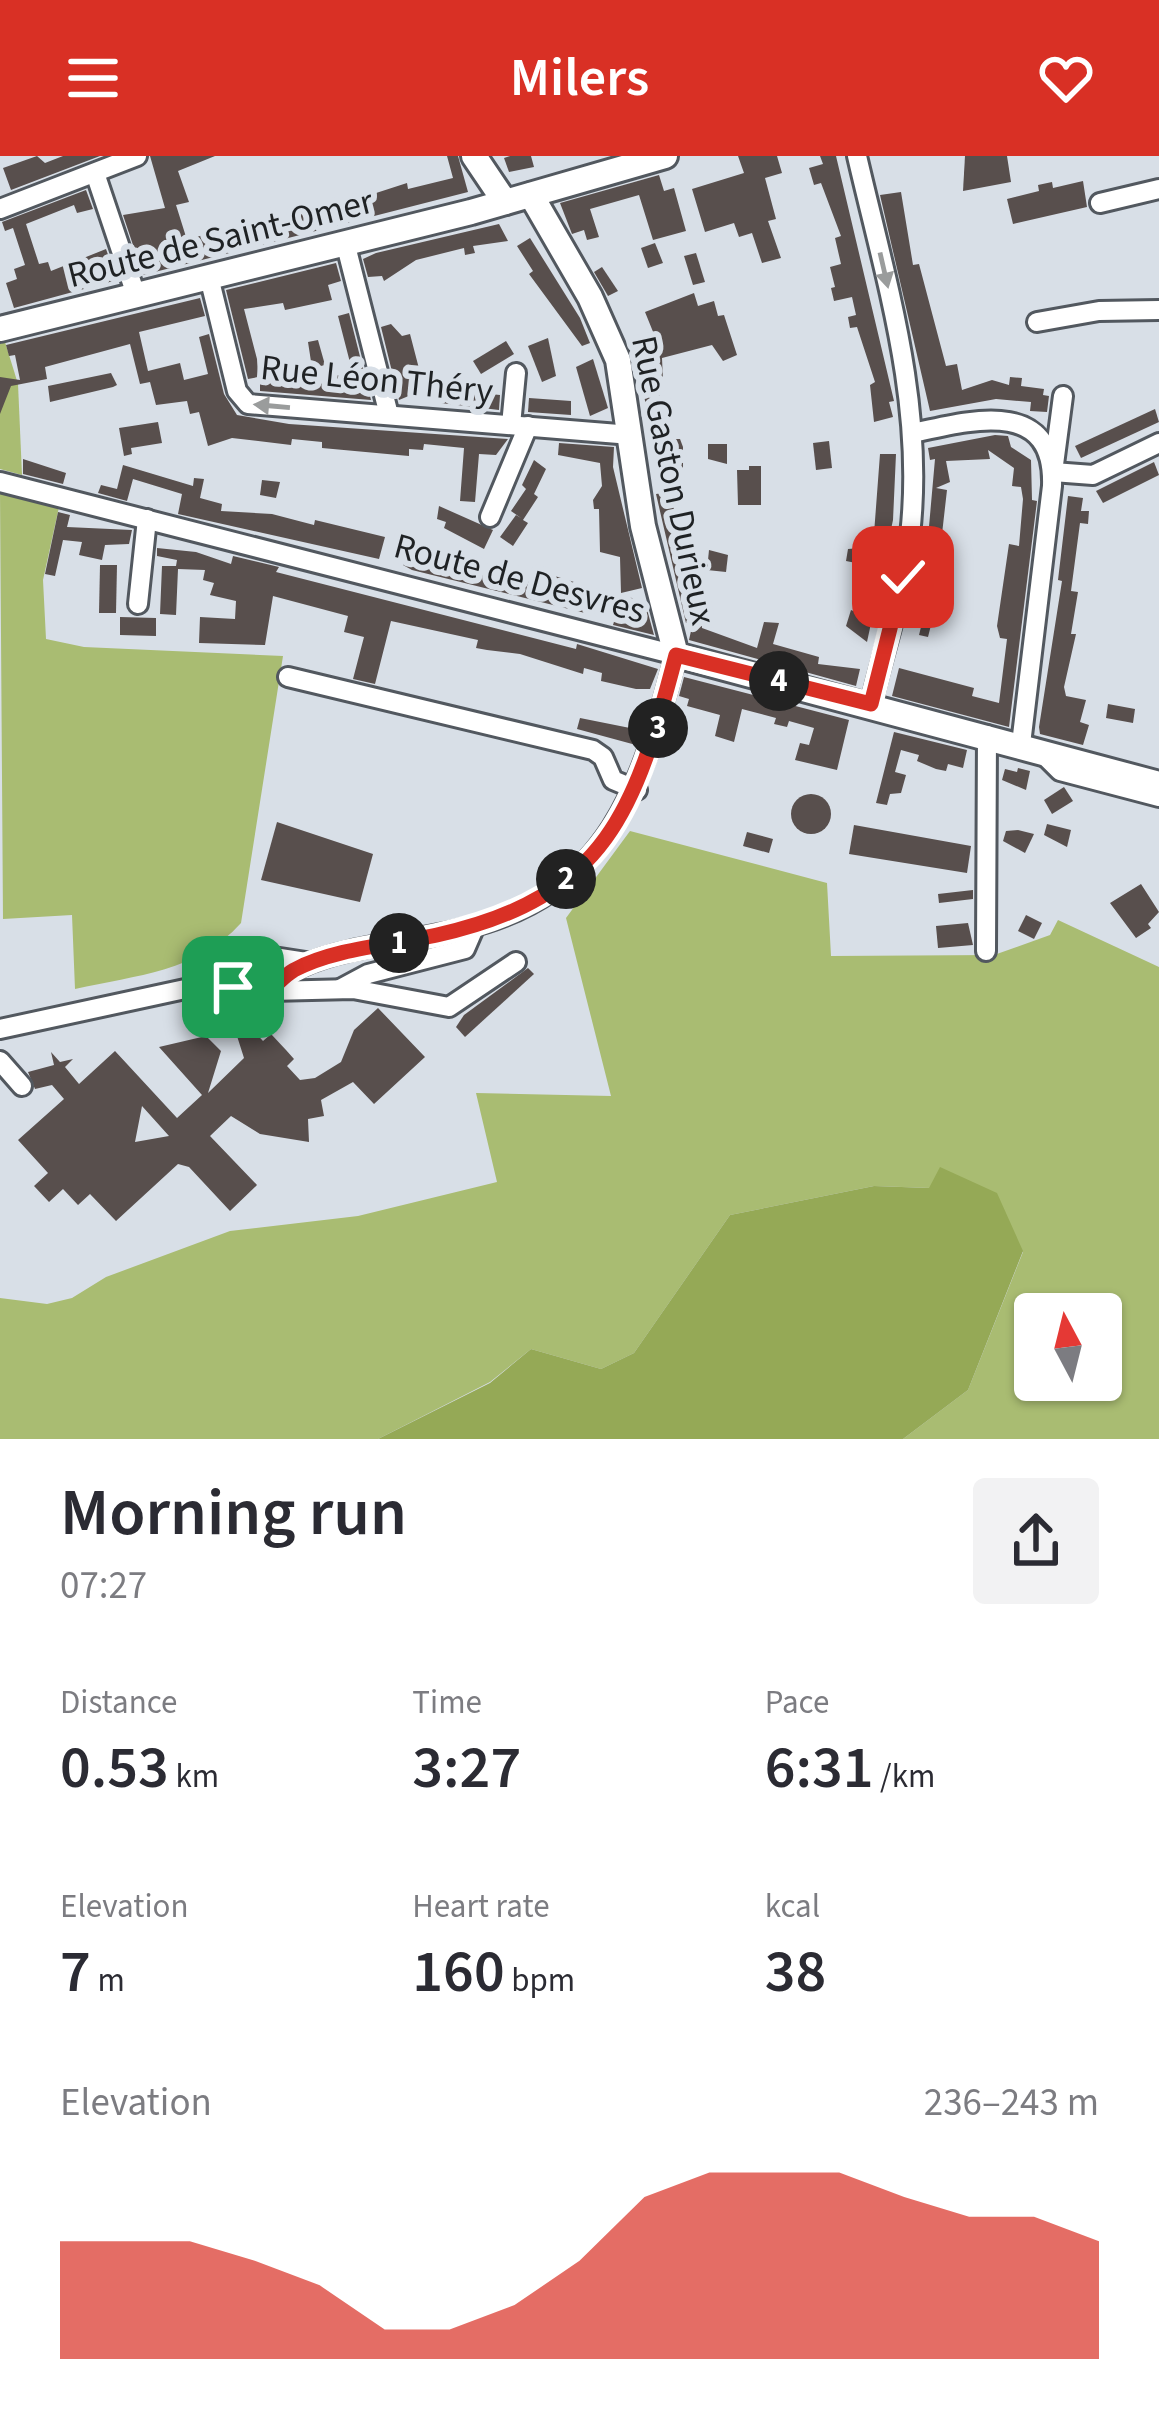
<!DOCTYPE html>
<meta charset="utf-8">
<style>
:root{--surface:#fff;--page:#f2f2f3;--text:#2b2b33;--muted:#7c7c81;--accent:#d93025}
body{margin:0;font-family:"Source Sans 3",sans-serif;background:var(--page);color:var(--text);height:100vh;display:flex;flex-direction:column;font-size:45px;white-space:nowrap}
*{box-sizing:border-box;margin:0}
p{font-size:39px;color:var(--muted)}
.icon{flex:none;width:66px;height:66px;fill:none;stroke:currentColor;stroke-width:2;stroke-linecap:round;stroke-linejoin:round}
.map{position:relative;height:1283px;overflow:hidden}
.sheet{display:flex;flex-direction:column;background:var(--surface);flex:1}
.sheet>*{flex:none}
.needle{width:78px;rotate:353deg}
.buttons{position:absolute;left:1014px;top:1137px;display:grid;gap:24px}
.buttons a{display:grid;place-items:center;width:108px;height:108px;border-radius:12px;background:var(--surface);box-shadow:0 3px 9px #0004;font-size:60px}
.pin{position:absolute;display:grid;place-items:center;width:102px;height:102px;color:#fff;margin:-51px;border-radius:24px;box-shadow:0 6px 18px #0006}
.km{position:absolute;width:60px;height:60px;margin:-30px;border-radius:50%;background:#222;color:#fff;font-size:33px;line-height:60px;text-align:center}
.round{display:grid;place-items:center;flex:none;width:126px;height:126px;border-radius:12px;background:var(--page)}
.head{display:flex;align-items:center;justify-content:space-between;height:204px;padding:0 60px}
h1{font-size:66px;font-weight:600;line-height:90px}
.stats{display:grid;grid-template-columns:repeat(3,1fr);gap:18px;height:204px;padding:12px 60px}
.stats div{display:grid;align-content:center}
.stats b{font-size:60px;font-weight:600}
.stats small{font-size:33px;font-weight:400}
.stats p{font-size:33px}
.chart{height:336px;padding:24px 60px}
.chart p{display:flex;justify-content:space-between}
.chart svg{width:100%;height:216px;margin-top:12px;fill:var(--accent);opacity:.7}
header{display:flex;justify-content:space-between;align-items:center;height:156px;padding:0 60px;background:var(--accent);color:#fff;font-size:54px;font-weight:600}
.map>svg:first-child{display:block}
.green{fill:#a9bc72;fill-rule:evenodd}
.forest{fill:#95a956}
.building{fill:#584f4d;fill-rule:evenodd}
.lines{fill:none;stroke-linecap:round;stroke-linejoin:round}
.minor-casing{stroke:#52585f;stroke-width:24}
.major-casing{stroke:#52585f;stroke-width:30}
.minor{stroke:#fff;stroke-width:18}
.major{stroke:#fff;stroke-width:24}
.oneway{fill:#9a9c9c}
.route-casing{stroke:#fff;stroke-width:24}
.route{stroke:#d93025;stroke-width:15}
.labels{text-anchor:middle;stroke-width:12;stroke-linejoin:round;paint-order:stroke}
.street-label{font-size:36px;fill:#1f2224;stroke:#d8dfe7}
</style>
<header><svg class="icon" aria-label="menu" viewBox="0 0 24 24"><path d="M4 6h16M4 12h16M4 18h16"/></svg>Milers<svg class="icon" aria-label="heart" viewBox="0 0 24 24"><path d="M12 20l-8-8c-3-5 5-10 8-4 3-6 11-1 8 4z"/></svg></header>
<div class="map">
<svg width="1159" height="1283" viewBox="0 0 1159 1283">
<rect width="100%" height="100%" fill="#d8dfe7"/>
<g class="green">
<path d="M5,186L18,228L22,319L0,313V188Z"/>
<path d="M0,336L59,351L43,424L46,483L84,491L283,500L241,767C197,816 137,819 75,833L72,759L3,763Z"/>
<path d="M630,675L827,727L831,800L994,799L1050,779L1058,764L1159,811V1283H903L968,1234L1023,1096L930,1032L874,1030L730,1059L634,1197L601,1213L531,1193L490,1226L378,1283H0V1142L47,1148L72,1142L106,1121L230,1075L358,1060L497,1026L476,937L611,940L566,762ZM1035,1158H1101V1224H1035Z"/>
</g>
<path class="forest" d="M940,1011L997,1037L1023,1095L968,1234L903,1283H378L490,1227L531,1193L601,1213L634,1197L730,1059L874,1030L929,1032Z"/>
<g class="building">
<path d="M37,0L45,7L63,0H100L11,34L3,12Z"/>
<path d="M150,0H215L178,15L189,46L176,49L187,84L248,65L257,73L295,66L291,53L301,49L310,65L344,51L342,43L372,34L373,38L407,27L408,33L453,22L447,0H458L468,36L143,119L123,59L165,52Z"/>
<path d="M510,0H531L534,11L509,16L504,2Z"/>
<path d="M738,0H777L782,17L765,22L776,63L768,65L781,102L762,107L752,77L739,81L734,67L705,76L692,33L744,17Z"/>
<path d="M820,0H836L894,245L889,246L893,261L874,266L870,229L875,226L857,171L850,172L848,161L856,159L852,141L834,145L831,132L835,131L830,111L841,108L835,82L841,80L821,27L814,29L809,12L823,8Z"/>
<path d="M965,0H1007L1011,26L963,35Z"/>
<path d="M659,19L664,35L674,32L686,75L653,84L639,39L590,53L599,81L587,84L584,74L572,78L560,47Z"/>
<path d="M1083,25L1087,51L1013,68L1007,43L1039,35L1038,29L1052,26L1053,32Z"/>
<path d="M86,34L93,53L77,57L74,49L26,68L39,108L48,106L51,115L106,93L117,124L14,152L6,127L17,123L14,113L25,109L13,72L5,75L2,66Z"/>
<path d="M901,36L913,109L919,108L946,210L957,208L962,234L992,224L1009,229L1010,221L1022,222L1021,230L1044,233L1043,239L1049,240L1047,256L1030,255L1031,246L996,243L930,255L880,39Z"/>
<path d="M499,68L508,85L473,90L475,97L465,99L464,92L416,104L384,125L382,120L368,121L363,103L376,97Z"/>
<path d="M530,82L580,162L590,187L582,190L529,118L533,115L517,90Z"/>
<path d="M655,87L663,107L648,112L641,92Z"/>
<path d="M696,97L705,126L693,129L684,100Z"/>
<path d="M336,107L341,125L328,129L332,144L285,154L283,147L244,153L257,203L258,221L248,223L226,134Z"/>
<path d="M602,111L618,135L608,140L594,116Z"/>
<path d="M694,137L698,150L714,145L718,160L724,159L737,199L723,205L712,189L662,202L663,225L650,228L640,198L660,193L645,156Z"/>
<path d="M200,142L205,160L139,176L148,215L180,207L184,224L208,218L199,181L209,178L224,238L237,259L289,268L508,283L496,299L479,298L475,346L460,345L464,292L424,288L423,294L409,293V300L322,292V286L292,283L291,289L232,282L208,290L199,256L190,258L187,245L156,249L150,226L140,228L130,188L45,211L47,223L11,230L0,258V221L20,224L15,199L9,200L6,189Z"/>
<path d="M349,157L371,244L260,235V226L335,228L336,219L354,222L338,160Z"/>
<path d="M391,168L402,180L410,178L423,228L408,231L411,239L399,244L381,171Z"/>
<path d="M548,182L556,220L542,226L528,190Z"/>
<path d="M318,184L325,209L312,212L308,186Z"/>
<path d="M506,185L514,198L481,218L473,205Z"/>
<path d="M593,203L608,252L590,260L576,211Z"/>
<path d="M111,217L117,229L113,231L50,246L48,230Z"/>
<path d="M442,233L500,239L499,254L441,247Z"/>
<path d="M659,236L668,283H680L683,291V317H657L658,263L648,262L644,239Z"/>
<path d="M529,242L571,245V259L528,256Z"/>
<path d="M1155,253L1159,266L1081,302L1075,290Z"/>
<path d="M158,266L162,287L131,292L132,298L124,300L119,272Z"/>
<path d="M995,279L1008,280L1011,291L1031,304L1032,344L1037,345L1009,571L892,540L899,512L974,532L972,540L999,547L1007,483L1000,482L997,470L1009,388L1019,390L1023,343L1021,331L1012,330L1014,312L988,294L990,303L946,305L950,326L936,332L947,334L937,422L942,423L926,460L933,461L928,481L919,479L924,459L913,456L927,393L935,303L930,304L928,292Z"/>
<path d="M829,285L832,312L816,314L813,287Z"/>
<path d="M559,287L614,291L613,311L642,432L621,437L620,401L600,396L599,353H594L593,344L602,330L600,307L558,299Z"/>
<path d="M708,288H727V308L708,303Z"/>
<path d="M880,298H896L893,364L867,486L846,470L851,454L858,457L871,410L846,405L848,393L873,391Z"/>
<path d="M23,303L66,317L63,328L23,318Z"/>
<path d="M534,304L546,313L534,338L538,341L523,364L528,367L513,390L500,381L516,359L521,362L511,355L526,333L522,329Z"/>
<path d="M1154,306L1159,319L1103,347L1096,335Z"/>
<path d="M123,309L193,330L194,322L204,323L200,342L222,348L221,355L272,358L314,369L315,364L385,381L379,403L178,358L182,338L133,323L127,345L98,337L101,329L117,333Z"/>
<path d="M749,310H761V349H738L737,314H749Z"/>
<path d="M262,324L280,326L276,342L260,339Z"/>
<path d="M670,336L678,370L687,371L690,384L684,383L698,426L702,472L757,492L764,466L779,467L773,488L819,501L818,508L860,513L856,530L689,484L693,466L686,467L656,338Z"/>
<path d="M1068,340L1083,342L1081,355H1089L1088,368L1080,367L1071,435L1078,436L1071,478H1076L1064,531L1066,540L1086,544L1080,566L1089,569L1083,589L1040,578L1039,571L1062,425L1058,424Z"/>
<path d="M439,350L493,374L484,393L444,372L446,366L437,363Z"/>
<path d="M58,356L70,359L67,371L132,374L129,388L105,389L102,404L79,399L82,386L63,384L55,420L45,418Z"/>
<path d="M408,387L438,395L437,403L455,411L485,419L488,410L497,412L496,418L542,429L545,417L574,426L579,428L575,443L592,447L589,458L412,414L403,409Z"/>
<path d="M157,392L196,396L231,408L233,400L279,411L276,416L576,493L577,488L658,513L650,533H636L601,525L602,517L584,512L583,518L520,498L487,494L476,492L478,484L391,465L375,528L353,523L364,481L344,476L348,460L273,440L265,489L199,487L200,461L235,463L236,445L210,439L214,427L203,424L205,414L178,413L176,459L160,458L162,410H176L177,404L157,400Z"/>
<path d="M709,394L728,399L726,416L707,414Z"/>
<path d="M100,409H117L116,457H99Z"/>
<path d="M622,439L645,446L654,479L613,469Z"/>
<path d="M120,461L156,462V480L120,479Z"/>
<path d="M684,521L849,564L837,614L795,604L800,587L809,589L814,572L789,565L787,571L774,568L776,562L742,553L734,586L715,580L720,559L687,550L689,543L679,540Z"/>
<path d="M1108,548L1135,553L1133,567L1106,562Z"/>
<path d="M580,562L640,574L636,589L577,573Z"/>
<path d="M894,576L967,594L963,612L948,608L946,615L936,613L917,605L919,599L901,594L895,616L906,619L901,637L890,638L887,649L876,647Z"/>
<path d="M1018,612L1030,615L1026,634L1002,624L1005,613L1017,616Z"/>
<path d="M1064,631L1073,645L1052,658L1044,644Z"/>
<circle cx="811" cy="658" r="20"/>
<path d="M277,666L373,698L360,746L261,724Z"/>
<path d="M1047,668L1071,674L1067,691L1044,679Z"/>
<path d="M854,669L971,690L967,717L849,698Z"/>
<path d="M1018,674L1034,678L1025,697L1003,685L1006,675Z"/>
<path d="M747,676L773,683L769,697L743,690Z"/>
<path d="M1141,728L1159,756L1148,768L1151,772L1136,782L1110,747Z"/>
<path d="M973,734V743L939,747L938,738Z"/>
<path d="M1026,759L1042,767L1034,783L1018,775Z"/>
<path d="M968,767L973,789L938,792L936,770Z"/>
<path d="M528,812L534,818L465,881L456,871L464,859Z"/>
<path d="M378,852L425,901L374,948L353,926L321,944L324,960L308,963L309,986L260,978L231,960L210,980L257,1029L230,1055L189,1011L178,1008L116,1065L90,1038L78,1049L63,1033L49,1046L34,1030L48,1017L18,984L64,943L52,929L35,933L28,916L54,909L51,896L60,906L73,903L65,911L79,928L115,895L177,962L202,939L159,891L206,880L221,895L208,937L244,902L237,880L249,870L263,885L271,878L286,894L294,903L287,910L300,924L315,922L341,906L354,874ZM142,950L169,980L135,986Z"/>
</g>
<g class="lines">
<defs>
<g id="minor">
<path d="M857,0C886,125 925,249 910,379C904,436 884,492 871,548"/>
<path d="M95,17L136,139"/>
<path d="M1100,47L1159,33"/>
<path d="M0,53L137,0"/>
<path d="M345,86L389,259"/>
<path d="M209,121L237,235L248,248L631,279"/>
<path d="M1037,166L1099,155L1159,154"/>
<path d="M1063,240L1053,316L1093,319L1159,287"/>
<path d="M511,269L516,217"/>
<path d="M913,277C968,265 1055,240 1052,330L1021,588"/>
<path d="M0,326L676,499C642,629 610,738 463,773C411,786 349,789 300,811C285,818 278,831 264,838L199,830"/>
<path d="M490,361L528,270"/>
<path d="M138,448L147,363"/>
<path d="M288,521L593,594L603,601L613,624L637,634"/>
<path d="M1043,598L1060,615L1159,641"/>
<path d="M986,795L987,579"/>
<path d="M340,833L368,818L465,793L475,770"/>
<path d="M270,835L353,833L449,851L516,806"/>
<path d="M0,873L199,830L254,798L306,806"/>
<path d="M0,905L22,930"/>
</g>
<g id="major">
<path d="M474,0L505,46"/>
<path d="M531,39L590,141L618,204L643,370L676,499L1159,628"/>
<path d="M0,173L471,56L665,0"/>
</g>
</defs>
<use href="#minor" class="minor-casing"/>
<use href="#major" class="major-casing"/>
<use href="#minor" class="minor"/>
<use href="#major" class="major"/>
</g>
<defs><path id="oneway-solid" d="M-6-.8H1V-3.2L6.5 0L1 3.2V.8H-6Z" transform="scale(3)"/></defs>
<g class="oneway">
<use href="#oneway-solid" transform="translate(884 114) rotate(77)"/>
<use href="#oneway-solid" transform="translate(272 250) rotate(-175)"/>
</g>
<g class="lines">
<defs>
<path id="route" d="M233,831L266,837C277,830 282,821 294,814C335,792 392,789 437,779C608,741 636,652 676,499L871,548L903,421"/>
</defs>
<use href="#route" class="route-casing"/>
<use href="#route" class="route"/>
</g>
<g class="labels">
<g class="street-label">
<text transform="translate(220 81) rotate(-14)" y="13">Route de Saint-Omer</text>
<text transform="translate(377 222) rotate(6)" y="13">Rue Léon Théry</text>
<text transform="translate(675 324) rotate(78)" y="13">Rue Gaston Durieux</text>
<text transform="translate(520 421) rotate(15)" y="13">Route de Desvres</text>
</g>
</g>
</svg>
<div class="buttons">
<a><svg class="needle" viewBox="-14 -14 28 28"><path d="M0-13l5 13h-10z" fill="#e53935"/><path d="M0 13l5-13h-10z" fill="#7c7c81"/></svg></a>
</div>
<div class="pin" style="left:233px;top:831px;background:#1e9e55"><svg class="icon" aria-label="arrive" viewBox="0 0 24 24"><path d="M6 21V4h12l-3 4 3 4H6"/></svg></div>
<div class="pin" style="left:903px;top:421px;background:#d93025"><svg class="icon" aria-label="check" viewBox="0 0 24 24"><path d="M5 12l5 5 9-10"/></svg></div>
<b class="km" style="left:399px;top:787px">1</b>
<b class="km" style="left:566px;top:723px">2</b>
<b class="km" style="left:658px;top:572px">3</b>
<b class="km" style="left:779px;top:525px">4</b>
</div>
<section class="sheet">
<div class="head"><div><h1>Morning run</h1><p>07:27</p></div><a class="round"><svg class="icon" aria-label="share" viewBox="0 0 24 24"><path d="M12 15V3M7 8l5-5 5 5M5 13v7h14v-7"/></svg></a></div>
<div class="stats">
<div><p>Distance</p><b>0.53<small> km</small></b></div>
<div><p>Time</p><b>3:27</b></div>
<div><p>Pace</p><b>6:31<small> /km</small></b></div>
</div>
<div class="stats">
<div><p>Elevation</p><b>7<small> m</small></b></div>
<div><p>Heart rate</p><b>160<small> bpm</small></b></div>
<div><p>kcal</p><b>38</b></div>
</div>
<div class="chart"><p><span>Elevation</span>236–243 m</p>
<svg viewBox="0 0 160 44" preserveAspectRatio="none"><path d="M0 44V20L10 20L20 20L30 24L40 29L50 38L60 38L70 33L80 24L90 11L100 6L110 6L120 6L130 11L140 15L150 15L160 20V44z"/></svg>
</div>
</section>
